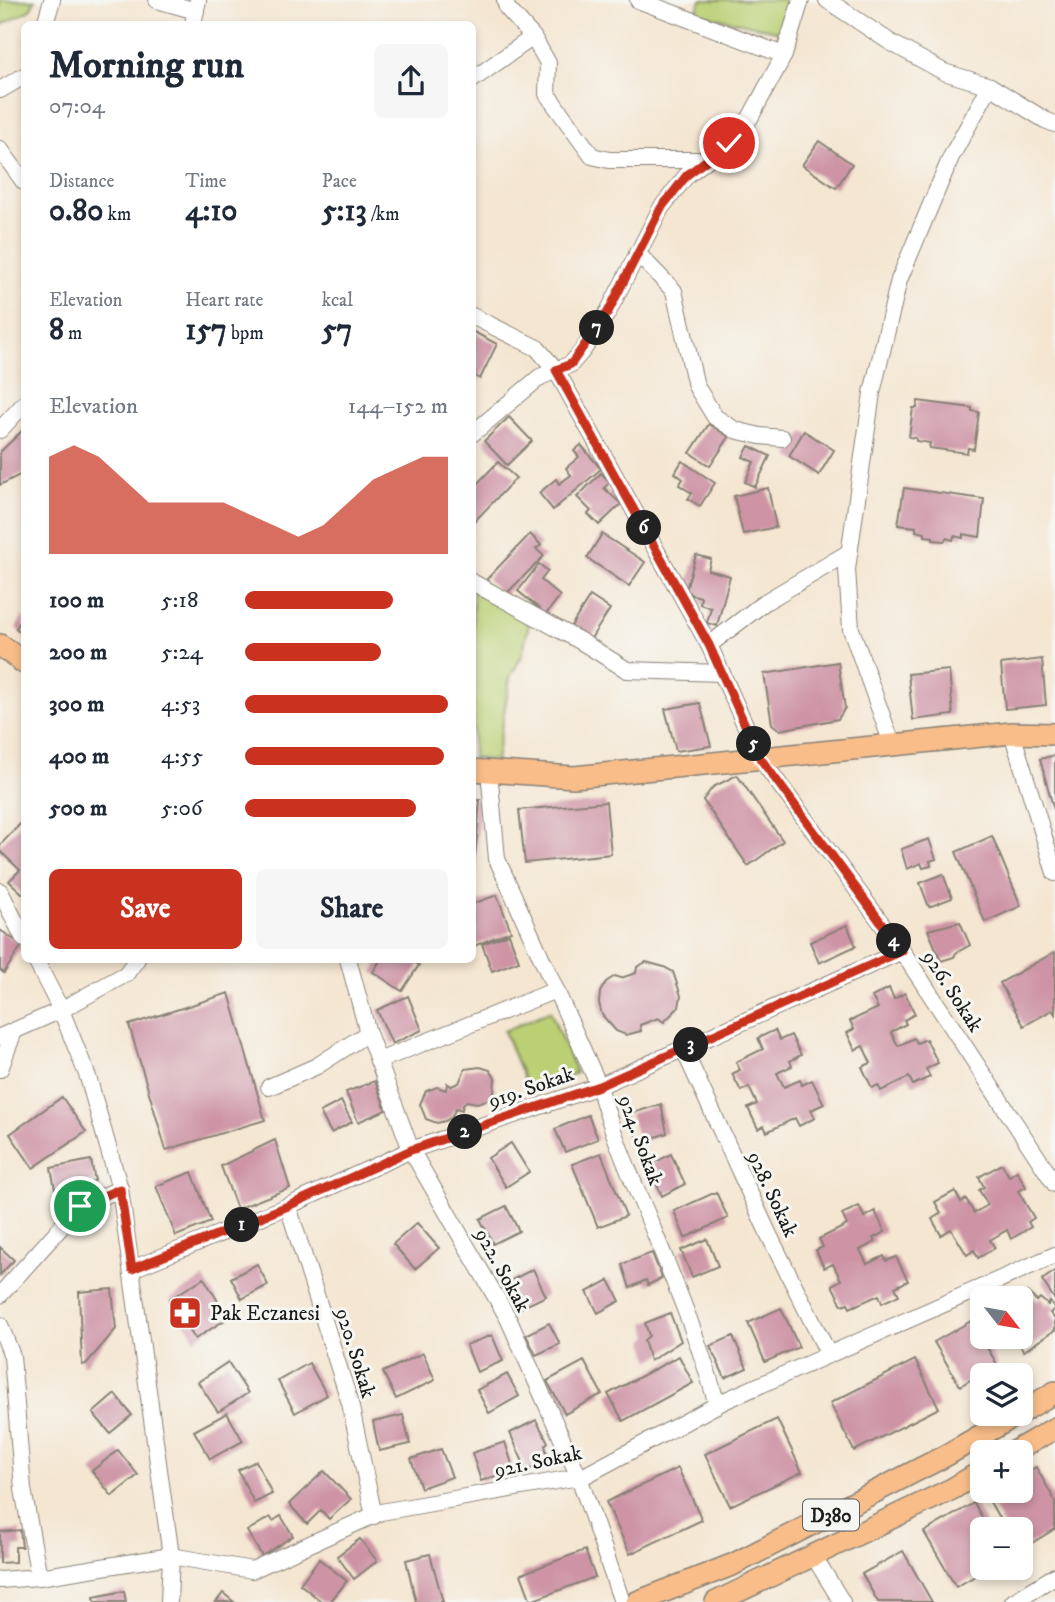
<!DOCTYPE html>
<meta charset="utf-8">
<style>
:root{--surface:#fff;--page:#f6f6f7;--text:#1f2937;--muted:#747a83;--accent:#c8321e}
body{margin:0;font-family:"IM FELL DW Pica",serif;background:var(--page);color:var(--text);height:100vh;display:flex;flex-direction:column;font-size:26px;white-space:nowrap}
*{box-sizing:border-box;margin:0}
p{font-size:23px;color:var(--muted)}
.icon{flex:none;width:38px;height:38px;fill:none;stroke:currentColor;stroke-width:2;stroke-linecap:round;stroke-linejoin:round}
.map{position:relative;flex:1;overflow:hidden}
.side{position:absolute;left:21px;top:21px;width:455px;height:942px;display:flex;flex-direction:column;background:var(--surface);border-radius:10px;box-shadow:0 4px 10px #0003}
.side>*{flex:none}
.needle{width:46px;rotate:121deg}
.buttons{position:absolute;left:970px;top:1286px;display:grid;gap:14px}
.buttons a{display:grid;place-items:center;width:63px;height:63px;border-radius:10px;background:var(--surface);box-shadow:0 4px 10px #0003;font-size:35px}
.pin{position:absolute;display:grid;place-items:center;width:60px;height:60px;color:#fff;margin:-30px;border:4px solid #fff;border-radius:50%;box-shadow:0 2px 7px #0007}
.km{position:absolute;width:35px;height:35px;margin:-18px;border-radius:50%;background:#222;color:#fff;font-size:19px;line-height:35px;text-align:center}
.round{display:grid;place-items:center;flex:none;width:74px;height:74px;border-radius:10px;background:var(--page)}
.headline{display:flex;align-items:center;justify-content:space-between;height:119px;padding:0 28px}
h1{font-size:38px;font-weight:800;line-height:52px}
.stats{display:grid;grid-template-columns:repeat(3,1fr);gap:10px;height:119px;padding:7px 28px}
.stats div{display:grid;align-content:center}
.stats b{font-size:30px;font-weight:800}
.stats small{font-size:19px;font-weight:400}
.stats p{font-size:19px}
.chart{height:196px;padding:14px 28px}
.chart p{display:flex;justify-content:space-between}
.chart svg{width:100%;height:126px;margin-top:7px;fill:var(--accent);opacity:.7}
.button{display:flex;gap:14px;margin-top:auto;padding:14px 28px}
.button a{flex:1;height:80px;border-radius:10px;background:var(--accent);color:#fff;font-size:28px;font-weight:800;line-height:80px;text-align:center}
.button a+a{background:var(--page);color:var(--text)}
ul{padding:0 28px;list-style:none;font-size:23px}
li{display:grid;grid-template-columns:112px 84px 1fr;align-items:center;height:52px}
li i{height:18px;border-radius:9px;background:var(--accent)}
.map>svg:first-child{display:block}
.green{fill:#bbd074;stroke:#6c7648;stroke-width:2}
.building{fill:#ce94a6}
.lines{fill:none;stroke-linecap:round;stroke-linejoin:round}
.minor-casing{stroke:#888176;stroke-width:18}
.major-casing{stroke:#888176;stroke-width:24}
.minor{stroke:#fff;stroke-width:16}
.major{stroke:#f8bd89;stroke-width:21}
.route-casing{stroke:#fff;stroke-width:14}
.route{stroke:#c8321e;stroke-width:9}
.labels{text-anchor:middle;stroke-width:6;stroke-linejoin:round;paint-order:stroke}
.shield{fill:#f6f6f2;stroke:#5d5d5c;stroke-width:2}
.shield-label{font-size:19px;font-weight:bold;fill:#1c1c1c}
.street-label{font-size:21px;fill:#1c1c1c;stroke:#f6f6f2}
.poi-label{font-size:21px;fill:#1c1c1c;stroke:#f6f6f2;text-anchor:start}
</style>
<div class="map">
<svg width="1055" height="1602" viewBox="0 0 1055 1602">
<rect width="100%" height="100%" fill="#f6f6f2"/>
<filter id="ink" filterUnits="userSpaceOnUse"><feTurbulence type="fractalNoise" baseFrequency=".0143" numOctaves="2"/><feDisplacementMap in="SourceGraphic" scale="14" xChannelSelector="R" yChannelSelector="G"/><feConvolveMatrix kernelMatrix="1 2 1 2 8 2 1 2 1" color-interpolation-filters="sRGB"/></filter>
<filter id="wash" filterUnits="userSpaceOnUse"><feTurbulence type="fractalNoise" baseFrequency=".00686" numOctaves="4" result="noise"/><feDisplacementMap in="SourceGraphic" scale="28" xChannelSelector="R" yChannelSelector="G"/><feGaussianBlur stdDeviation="1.57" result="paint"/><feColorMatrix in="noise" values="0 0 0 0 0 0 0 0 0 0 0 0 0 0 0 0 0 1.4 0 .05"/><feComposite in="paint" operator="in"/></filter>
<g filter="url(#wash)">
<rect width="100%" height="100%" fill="#f4e6d1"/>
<g class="green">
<path d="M0,0H35L30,10L0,26Z"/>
<path d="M701,0H787L780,32L696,13Z"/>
<path d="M473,590L529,623L522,656L510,677L496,761L473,758Z"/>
<path d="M550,1011L576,1073L529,1092L504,1031Z"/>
</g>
<g id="blocks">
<g class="building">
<path d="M819,141L852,164L836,188L802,165Z"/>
<path d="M472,331L497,344L480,379L472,375Z"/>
<path d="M918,401L972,408V411L979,412L974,449L968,448L967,453L929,448L930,443L916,441V438L909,437L913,408H917Z"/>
<path d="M509,417L532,441L507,465L484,441Z"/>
<path d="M709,424L729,437L710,466L690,453Z"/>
<path d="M24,429V473L0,485V452Z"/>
<path d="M804,431L834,450L819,475L789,456Z"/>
<path d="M581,445L601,469L553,510L539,493L556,479L559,484L571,475L566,468L579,457L574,451Z"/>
<path d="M749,446L770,456L755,487L745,482L754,462L743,457Z"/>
<path d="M682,461L715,483L700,506L688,499L692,493L679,485L683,479L675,473Z"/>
<path d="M498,462L516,478L472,524V489Z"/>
<path d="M601,473L610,482L604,488L621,504L599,525L588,514L591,511L577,497Z"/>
<path d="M768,488L776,527L743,534L734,496Z"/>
<path d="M904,488L984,499L980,537L963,534V538L954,536L953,540L946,538L945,541L933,540V537L925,536V533L916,531V527L898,525Z"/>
<path d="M530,534L541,545L536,549L544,556L504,596L487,579Z"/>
<path d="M602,534L645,562L629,586L587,558Z"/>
<path d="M696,555L711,559L708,570L730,576L717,626L707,623L711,608L700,604L701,597L685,593Z"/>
<path d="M539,564L548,571L541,580L560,596L546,614L518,591Z"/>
<path d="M590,596L610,609L590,640L570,628Z"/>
<path d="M24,615V636L16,628Z"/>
<path d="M1042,659L1046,705L1005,709L1001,664Z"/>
<path d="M838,662L845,708L838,719L780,730L772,724L764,674Z"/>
<path d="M949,670L953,715L913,720L908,674Z"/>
<path d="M700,703L711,746L676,751L665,709Z"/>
<path d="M1055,755V810H1054L1040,759Z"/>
<path d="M737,775L783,841L748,866L703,800L713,787Z"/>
<path d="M472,800H480L474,868H472Z"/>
<path d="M606,802L611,854L525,863L519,810Z"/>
<path d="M21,823L24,826V895L9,881L20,870L0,851V845Z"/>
<path d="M992,836L1021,906L985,922L956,852Z"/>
<path d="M929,839L936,859L930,861L931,866L923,868L921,863L907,869L901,849Z"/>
<path d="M943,874L952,898L929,907L920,883Z"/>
<path d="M497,895L511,931L474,946L472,904Z"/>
<path d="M960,922L970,945L956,953L954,957L941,961L928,930Z"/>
<path d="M847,925L856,946L819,963L810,942Z"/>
<path d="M0,930L22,945L4,973L0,970Z"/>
<path d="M509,934L519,961L492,971L482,944Z"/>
<path d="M1055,952V1014L1052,1010L1024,1026L1000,983Z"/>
<path d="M381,959H409L419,965L402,991L373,972Z"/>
<path d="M646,962L664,967L673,972L681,996L679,1007L664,1022L658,1018L640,1025L641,1031L626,1035L616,1031L602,1015L599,1003L600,992L606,982L615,976L621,978L636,973L637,967Z"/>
<path d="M889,988L894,999L905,993L915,1014L904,1020L906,1024L891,1032L898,1046L914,1038L917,1043L926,1039L938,1063L926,1069L930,1077L913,1085L909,1077L881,1091L878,1085L872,1088L862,1067L871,1063L863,1046L855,1050L847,1033L854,1029L850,1021L878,1008L872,997Z"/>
<path d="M229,993L265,1120L166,1150L129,1025Z"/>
<path d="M408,996L422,1030L392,1044L377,1010Z"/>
<path d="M775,1030L780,1040L791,1035L801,1055L790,1061L792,1066L777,1073L784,1087L800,1080L802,1085L812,1080L824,1104L811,1110L815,1118L799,1126L795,1118L767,1132L764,1126L758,1129L748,1108L757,1104L749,1087L741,1091L732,1074L740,1070L736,1062L763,1049L758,1038Z"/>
<path d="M480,1067L490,1070L495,1078L494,1094L490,1099L477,1103L467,1101L463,1104L462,1110L456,1108L451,1118L445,1121L437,1123L426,1119L420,1104L426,1091L437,1087L446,1090L447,1083L451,1086L459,1083L465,1069Z"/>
<path d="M375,1081L386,1110L358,1122L346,1092Z"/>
<path d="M62,1097L86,1132L33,1168L10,1134Z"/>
<path d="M341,1101L352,1122L331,1133L320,1112Z"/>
<path d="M661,1104L667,1133L639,1143L630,1114Z"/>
<path d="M588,1115L598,1139L565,1152L555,1129Z"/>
<path d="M275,1140L290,1188L237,1209L221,1166Z"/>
<path d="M511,1143L529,1172L506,1187L488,1158Z"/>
<path d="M601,1153L626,1216L598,1227L572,1164Z"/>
<path d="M671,1154L685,1184L662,1196L648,1166Z"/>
<path d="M91,1160L95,1181L55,1189L51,1168Z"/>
<path d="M1002,1164L1009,1176L1017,1171L1026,1187L1018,1191L1034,1218L1028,1222L1031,1227L1011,1239L1007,1230L990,1240L995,1248L978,1258L974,1250L967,1255L951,1229L941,1235L932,1219L941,1213L935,1202L955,1191L961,1202L966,1199L974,1213L988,1205L979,1190L984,1187L979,1177Z"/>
<path d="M192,1172L211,1222L176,1236L156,1186Z"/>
<path d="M716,1192L728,1218L685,1238L674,1211Z"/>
<path d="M506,1206L519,1231L493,1244L480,1219Z"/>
<path d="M859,1206L864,1217L875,1211L885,1232L873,1238L875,1242L860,1250L867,1264L884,1256L886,1261L896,1257L908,1281L895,1287L899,1295L882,1303L879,1295L850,1308L848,1303L842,1305L832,1285L841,1280L833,1264L824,1268L816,1250L823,1247L819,1239L847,1225L842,1214Z"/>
<path d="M417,1223L439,1248L415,1269L393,1244Z"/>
<path d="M707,1239L718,1266L692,1277L681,1250Z"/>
<path d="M0,1247L14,1260L0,1275Z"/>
<path d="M652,1253L662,1278L648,1285L646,1280L630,1288L622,1264Z"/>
<path d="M257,1264L268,1285L242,1299L231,1278Z"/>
<path d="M533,1269L546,1296L519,1309L506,1283Z"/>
<path d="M1055,1271V1300L1042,1280Z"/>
<path d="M204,1278L228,1318L195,1339L170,1299Z"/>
<path d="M609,1280L620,1301L598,1313L587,1292Z"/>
<path d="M112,1289L116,1329L86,1364L82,1365L79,1292Z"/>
<path d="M1016,1292H1027L1037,1301L1040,1298L1048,1305L1050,1302L1055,1308L1050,1313L1055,1319V1330L1024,1351L1014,1337H1020V1298H1008Z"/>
<path d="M781,1308L799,1347L765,1362L748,1323Z"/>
<path d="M670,1313L681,1341L650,1361L644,1340L649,1336L645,1323Z"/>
<path d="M971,1321L997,1364L960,1386L934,1342Z"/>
<path d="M549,1323L560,1344L536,1355L526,1335Z"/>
<path d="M492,1335L503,1361L477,1372L466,1345Z"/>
<path d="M733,1336L747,1368L725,1378L710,1346Z"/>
<path d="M423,1353L435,1380L396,1399L383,1372Z"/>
<path d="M679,1356L693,1383L623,1421L608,1394Z"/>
<path d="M915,1360L939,1408L854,1451L830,1403Z"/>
<path d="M584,1361L602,1394L565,1414L547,1381Z"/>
<path d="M228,1362L248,1393L218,1412L198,1382Z"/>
<path d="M309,1363L327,1395L295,1413L278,1381Z"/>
<path d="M507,1374L519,1396L489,1413L477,1390Z"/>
<path d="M115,1394L132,1415L110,1433L93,1413Z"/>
<path d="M227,1413L243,1441L210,1459L194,1431Z"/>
<path d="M403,1415L410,1444L379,1451L373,1422Z"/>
<path d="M777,1419L802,1472L730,1506L705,1454Z"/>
<path d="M536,1420L548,1442L545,1445L548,1459L527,1471L510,1433Z"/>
<path d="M505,1442L514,1470L481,1481L472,1453Z"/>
<path d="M441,1449L452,1477L421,1488L411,1459Z"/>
<path d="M118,1450L138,1475L112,1496L92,1471Z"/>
<path d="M256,1461L272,1494L254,1503L238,1470Z"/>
<path d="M1036,1467L1055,1501V1529L1020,1550V1530H1006L986,1495L994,1491H1020V1476Z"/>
<path d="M678,1468L702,1520L630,1554L606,1502Z"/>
<path d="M324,1471L351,1499L329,1519L321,1510L307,1524L289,1504Z"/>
<path d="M974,1503L989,1530H982V1568H989L956,1587L924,1532Z"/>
<path d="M281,1516L293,1536L262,1556L247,1531L270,1517L273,1521Z"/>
<path d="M20,1530L22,1547H15V1562L0,1563V1532Z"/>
<path d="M360,1539L377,1561L354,1579L337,1556Z"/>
<path d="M585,1550L595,1577L531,1601L521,1574Z"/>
<path d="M903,1551L932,1602H878L862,1574Z"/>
<path d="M430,1554L443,1602H416L406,1560Z"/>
<path d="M319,1559L347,1581L330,1602H322L300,1584Z"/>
<path d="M124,1591L126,1602H95L94,1597Z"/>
<path d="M223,1593L234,1602H216Z"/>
</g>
</g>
</g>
<g filter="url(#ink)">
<use href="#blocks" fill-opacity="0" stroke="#888176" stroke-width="2"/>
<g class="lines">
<defs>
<g id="minor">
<path d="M157,0L196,11"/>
<path d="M505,0L507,8L533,37L548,63L547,94L592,156L609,160H705"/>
<path d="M638,0L784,55"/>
<path d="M827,0L890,42L944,72L990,86L1045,120L1055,124"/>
<path d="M45,24L52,0"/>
<path d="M193,24L198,0"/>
<path d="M472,80L533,37"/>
<path d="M0,90L24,76"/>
<path d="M0,149L24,182"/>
<path d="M637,253L674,291L696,386L715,417L735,430L760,436L782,438"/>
<path d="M472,316L537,348L556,370L709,645L760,758L902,951L1055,1184"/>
<path d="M0,430L24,404"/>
<path d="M472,434L540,377L571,364L583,350L608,312L661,208L687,175L729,143L750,118L784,55L801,0"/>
<path d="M472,582L582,642L627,670L722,673"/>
<path d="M709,645L765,602L848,553"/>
<path d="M1012,733L1055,873"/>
<path d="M892,744L851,629L847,569L872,393L899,280L951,157L990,86"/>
<path d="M489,771L497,859L599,1086C611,1130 628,1170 646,1212C672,1276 699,1339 717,1405"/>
<path d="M0,891L24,939"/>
<path d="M35,959L61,1010L88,1077L120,1189L171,1556L169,1602"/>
<path d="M348,959L368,1033L411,1150L508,1318L579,1477L622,1602"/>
<path d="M0,1037L61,1010L126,974L137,959"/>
<path d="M683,1048L769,1235L829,1355"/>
<path d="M378,1061L556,990"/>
<path d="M0,1069L14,1031"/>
<path d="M269,1087L317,1066L368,1033"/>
<path d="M288,1206L350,1403L374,1516"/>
<path d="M132,1269L288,1206L411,1150L599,1086L902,951"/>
<path d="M0,1295L80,1206L120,1189"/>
<path d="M0,1325L12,1356L23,1489L39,1577"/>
<path d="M813,1555L842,1602"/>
<path d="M0,1580L39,1577L171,1556L252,1570L381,1512L584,1476L724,1401L1055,1255"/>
<path d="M1013,1602L1055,1576"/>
</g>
<g id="major">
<path d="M0,645L24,663"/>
<path d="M472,770L574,777L1012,733L1055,734"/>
<path d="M1020,1413L1055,1392"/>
<path d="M1014,1452L1055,1428"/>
<path d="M637,1602L734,1564L945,1456L1018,1414"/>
<path d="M716,1602L952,1489L982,1471"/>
</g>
</defs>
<use href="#minor" class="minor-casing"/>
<use href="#major" class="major-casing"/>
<use href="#minor" class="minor"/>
<use href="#major" class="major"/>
</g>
</g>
<g class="lines" filter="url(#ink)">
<defs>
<path id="route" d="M80,1206L120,1189L132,1269L288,1206L411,1150L599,1086L902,951L760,758L709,645L556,370L571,364L608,312L661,208L687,175L729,143"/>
</defs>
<use href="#route" class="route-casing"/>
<use href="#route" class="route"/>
</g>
<defs>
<symbol id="pharmacy-square" viewBox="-11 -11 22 22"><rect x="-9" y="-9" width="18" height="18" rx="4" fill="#c8321e" stroke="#f6f6f2"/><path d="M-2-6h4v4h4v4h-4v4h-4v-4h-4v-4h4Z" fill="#fff"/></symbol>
</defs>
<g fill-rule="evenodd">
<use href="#pharmacy-square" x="166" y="1294" width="38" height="38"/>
</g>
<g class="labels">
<rect class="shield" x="803" y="1499.5" width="56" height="31" rx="5"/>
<g class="shield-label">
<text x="831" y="1522">D380</text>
</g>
<g class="street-label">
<text transform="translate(953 991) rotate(57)" y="7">926. Sokak</text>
<text transform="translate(531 1087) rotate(-19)" y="7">919. Sokak</text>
<text transform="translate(641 1140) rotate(70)" y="7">924. Sokak</text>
<text transform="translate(773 1194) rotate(65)" y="7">928. Sokak</text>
<text transform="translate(503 1270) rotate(61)" y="7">922. Sokak</text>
<text transform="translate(356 1353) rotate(73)" y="7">920. Sokak</text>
<text transform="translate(538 1461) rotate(-12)" y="7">921. Sokak</text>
</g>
<g class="poi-label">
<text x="210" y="1320">Pak Eczanesi</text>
</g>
</g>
</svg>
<div class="buttons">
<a><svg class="needle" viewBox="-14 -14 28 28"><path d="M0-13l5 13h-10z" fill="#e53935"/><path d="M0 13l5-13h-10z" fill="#747a83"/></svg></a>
<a><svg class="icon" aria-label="layers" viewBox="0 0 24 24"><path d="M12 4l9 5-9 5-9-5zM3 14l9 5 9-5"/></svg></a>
<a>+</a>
<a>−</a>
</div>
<div class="pin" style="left:80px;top:1206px;background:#1e9e55"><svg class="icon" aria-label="arrive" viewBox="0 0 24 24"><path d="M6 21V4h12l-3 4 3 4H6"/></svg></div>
<div class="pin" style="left:729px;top:143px;background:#d93025"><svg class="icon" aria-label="check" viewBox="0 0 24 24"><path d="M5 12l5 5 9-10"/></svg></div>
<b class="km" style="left:242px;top:1225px">1</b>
<b class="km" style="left:465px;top:1132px">2</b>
<b class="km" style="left:691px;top:1045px">3</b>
<b class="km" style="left:894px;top:941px">4</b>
<b class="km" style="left:754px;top:744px">5</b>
<b class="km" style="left:644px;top:528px">6</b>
<b class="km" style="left:597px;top:328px">7</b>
<section class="side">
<div class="headline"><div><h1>Morning run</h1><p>07:04</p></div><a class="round"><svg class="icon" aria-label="share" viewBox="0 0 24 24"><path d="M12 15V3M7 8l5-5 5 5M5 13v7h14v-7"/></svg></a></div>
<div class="stats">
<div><p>Distance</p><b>0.80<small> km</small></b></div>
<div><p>Time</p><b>4:10</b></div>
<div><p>Pace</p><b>5:13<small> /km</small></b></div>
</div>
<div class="stats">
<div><p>Elevation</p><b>8<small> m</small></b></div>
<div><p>Heart rate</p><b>157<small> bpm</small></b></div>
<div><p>kcal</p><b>57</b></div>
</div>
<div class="chart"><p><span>Elevation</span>144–152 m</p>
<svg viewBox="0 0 160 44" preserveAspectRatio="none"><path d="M0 44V10L10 6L20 10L30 18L40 26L50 26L60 26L70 26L80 30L90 34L100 38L110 34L120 26L130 18L140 14L150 10L160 10V44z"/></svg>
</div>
<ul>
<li><b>100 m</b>5:18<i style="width:73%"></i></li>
<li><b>200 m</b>5:24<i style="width:67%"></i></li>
<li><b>300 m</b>4:53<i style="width:100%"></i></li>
<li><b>400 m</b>4:55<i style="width:98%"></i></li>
<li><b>500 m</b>5:06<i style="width:84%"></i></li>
</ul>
<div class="button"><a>Save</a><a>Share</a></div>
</section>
</div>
